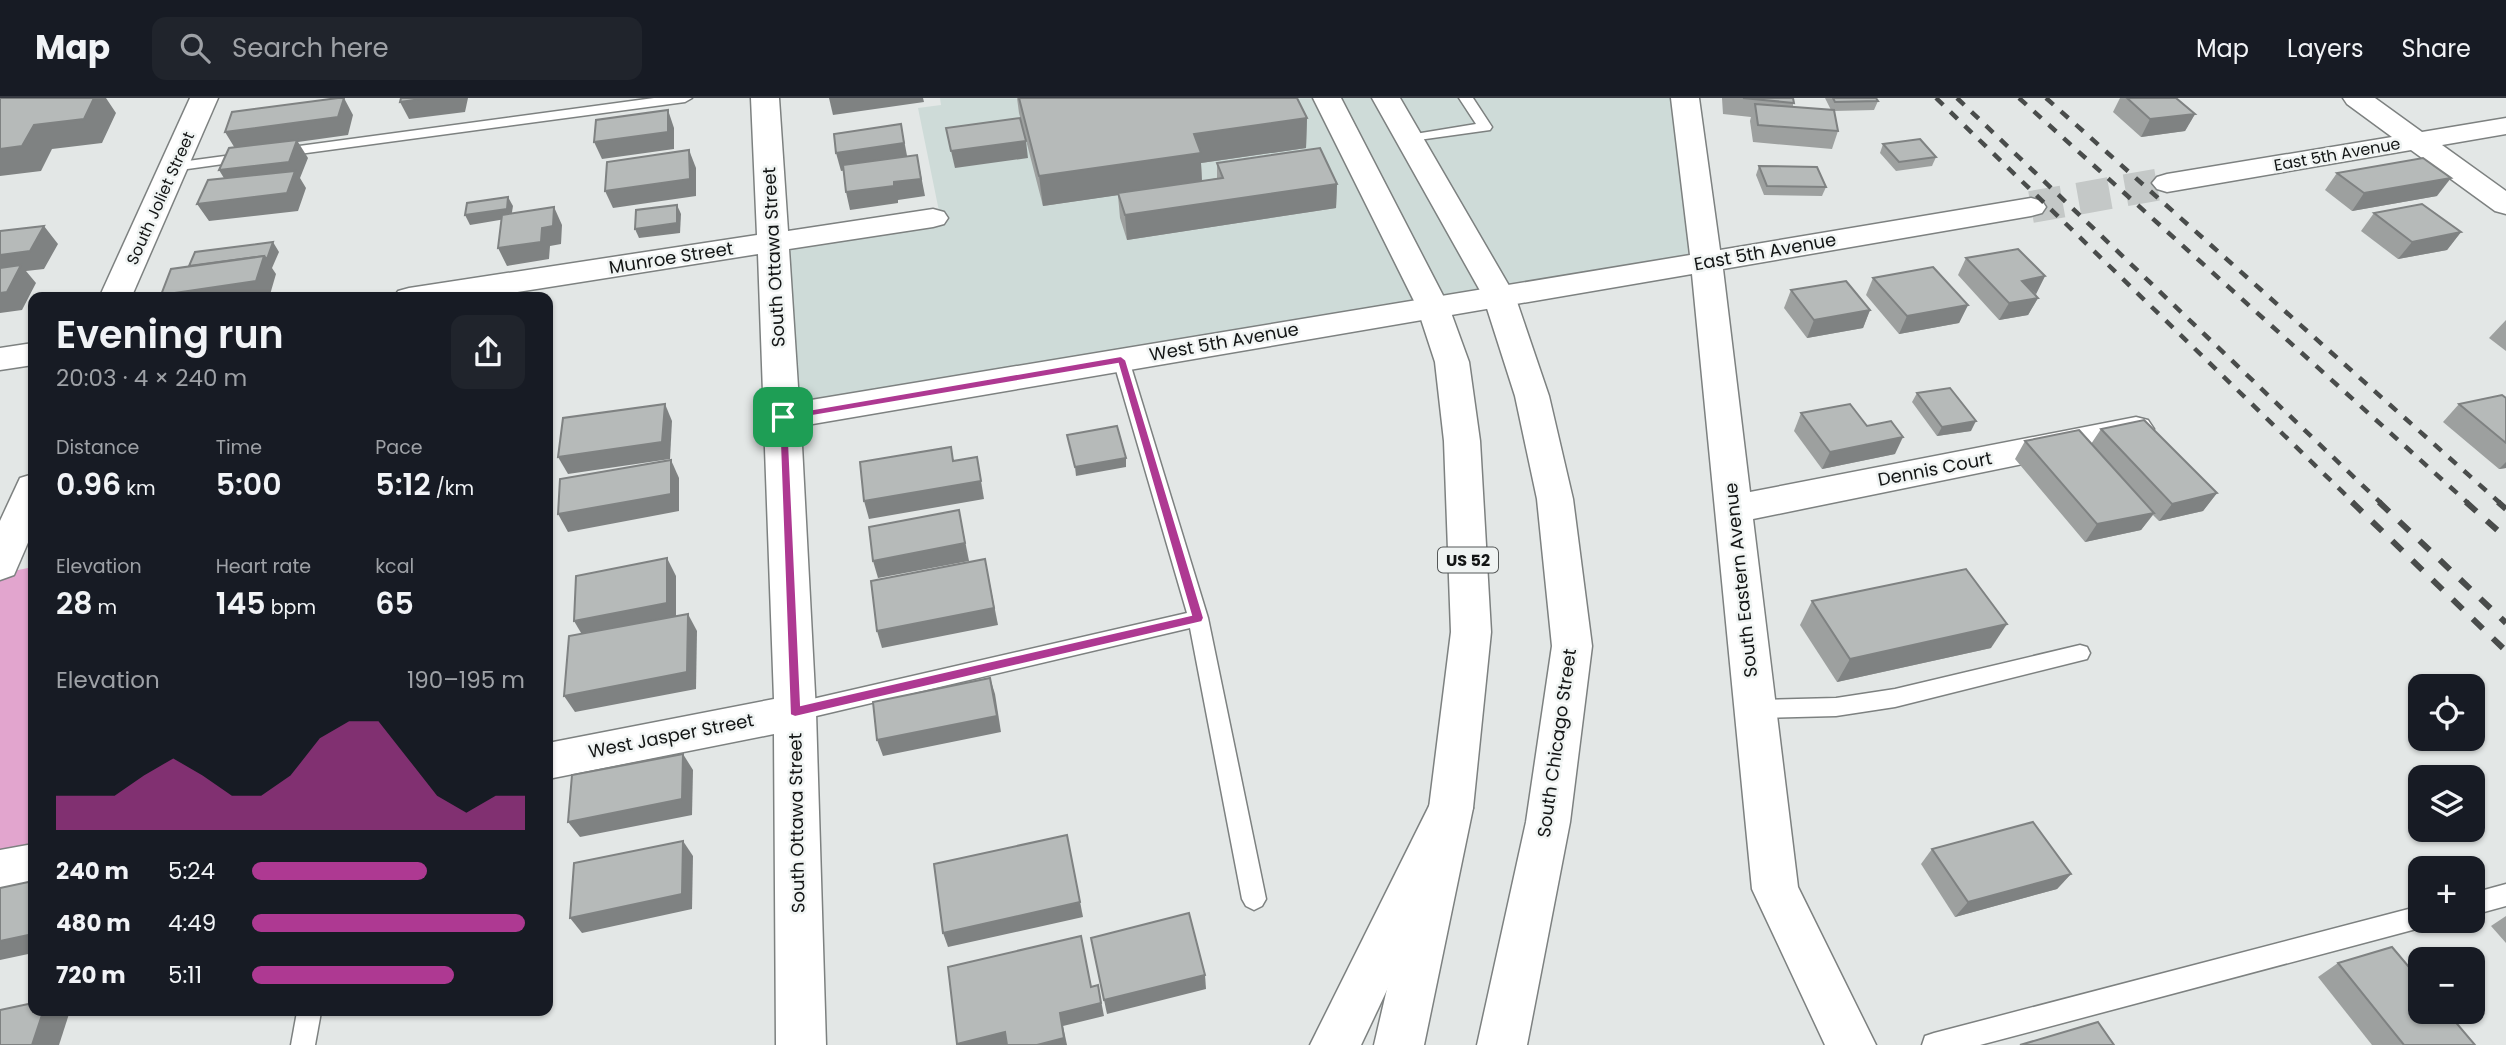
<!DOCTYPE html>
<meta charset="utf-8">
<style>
:root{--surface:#171b24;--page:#20242c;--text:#f1f3f6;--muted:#9ea1a6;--line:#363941;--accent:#ae3992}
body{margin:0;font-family:Poppins,sans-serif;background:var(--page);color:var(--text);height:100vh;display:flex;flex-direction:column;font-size:26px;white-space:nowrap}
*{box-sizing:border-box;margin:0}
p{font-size:23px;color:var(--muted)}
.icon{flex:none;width:38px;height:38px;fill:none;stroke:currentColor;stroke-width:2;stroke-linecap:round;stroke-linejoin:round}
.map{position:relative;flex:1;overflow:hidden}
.side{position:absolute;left:28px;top:194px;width:525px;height:724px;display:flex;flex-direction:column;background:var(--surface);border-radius:14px;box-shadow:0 2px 5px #0004}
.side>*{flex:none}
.fabs{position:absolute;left:2408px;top:576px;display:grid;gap:14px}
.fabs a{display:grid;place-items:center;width:77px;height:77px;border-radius:14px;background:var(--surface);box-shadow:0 2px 5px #0004;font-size:35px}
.pin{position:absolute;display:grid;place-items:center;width:60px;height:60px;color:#fff;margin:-30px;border-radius:14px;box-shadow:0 4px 10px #0006}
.round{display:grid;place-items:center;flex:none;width:74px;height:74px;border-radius:14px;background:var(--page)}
.head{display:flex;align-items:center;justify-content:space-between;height:119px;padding:0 28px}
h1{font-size:38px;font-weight:600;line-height:52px}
.stats{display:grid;grid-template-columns:repeat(3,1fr);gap:10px;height:119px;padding:7px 28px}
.stats div{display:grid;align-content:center}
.stats b{font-size:30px;font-weight:600}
.stats small{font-size:19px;font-weight:400}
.stats p{font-size:19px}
.chart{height:196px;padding:14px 28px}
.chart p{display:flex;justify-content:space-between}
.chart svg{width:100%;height:126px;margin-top:7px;fill:var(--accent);opacity:.7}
ul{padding:0 28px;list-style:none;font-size:23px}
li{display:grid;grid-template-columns:112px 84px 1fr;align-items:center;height:52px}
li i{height:18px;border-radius:9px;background:var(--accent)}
header{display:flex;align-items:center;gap:42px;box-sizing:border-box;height:98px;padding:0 35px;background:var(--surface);border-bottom:2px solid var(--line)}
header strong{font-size:33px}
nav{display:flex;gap:38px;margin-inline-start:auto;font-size:24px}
.search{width:490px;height:63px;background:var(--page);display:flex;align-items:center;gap:18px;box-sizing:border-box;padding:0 24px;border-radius:14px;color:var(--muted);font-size:26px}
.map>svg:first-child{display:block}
.built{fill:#cedbd8}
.green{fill:#e2a5ce}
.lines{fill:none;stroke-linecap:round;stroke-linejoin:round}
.minor-tunnel{stroke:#c4c8c7;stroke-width:32;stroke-dasharray:32 16;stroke-linecap:butt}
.service-casing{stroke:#7d8180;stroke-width:3}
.minor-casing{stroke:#7d8180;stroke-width:3}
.primary-casing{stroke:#7d8180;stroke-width:3}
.motorway-casing{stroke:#7d8180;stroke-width:3}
.service{fill:#fff;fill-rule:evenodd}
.minor{fill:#fff;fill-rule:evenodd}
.primary{fill:#fff;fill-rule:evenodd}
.motorway{fill:#fff;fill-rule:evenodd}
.rail-far1{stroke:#494c4b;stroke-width:4.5;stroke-dasharray:10 10;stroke-linecap:butt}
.rail{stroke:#494c4b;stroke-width:6;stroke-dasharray:14 14;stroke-linecap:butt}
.wall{fill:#9da09f}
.shaded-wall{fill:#7f8282}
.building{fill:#b6bab9;stroke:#7f8282;stroke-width:2}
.route{fill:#ae3992;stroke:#fff;stroke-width:2;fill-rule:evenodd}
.labels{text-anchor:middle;stroke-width:5;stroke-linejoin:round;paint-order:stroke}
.far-street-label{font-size:16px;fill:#131515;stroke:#f0f4f3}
.shield{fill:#f0f4f3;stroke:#555858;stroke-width:2}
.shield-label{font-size:16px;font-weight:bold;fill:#131515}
.street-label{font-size:18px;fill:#131515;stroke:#f0f4f3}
</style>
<header>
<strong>Map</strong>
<div class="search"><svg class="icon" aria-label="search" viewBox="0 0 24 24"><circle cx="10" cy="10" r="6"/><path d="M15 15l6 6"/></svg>Search here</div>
<nav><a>Map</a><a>Layers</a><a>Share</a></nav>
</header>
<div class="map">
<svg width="2506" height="947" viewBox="0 0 2506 947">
<rect width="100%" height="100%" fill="#e3e7e6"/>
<path class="built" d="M940,0H1676L1698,158L794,312L781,148L941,123L918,10L941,7Z"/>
<path class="green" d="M33,469V761L0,768V481L3,475Z"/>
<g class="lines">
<path class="minor-tunnel" d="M2031,109L2167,85"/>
<defs>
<g id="service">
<path d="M654,0H692L685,4L277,59L270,55L277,51Z"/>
<path d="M1459,0H1473L1492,29L1490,32L1404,44V38L1409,37L1476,26Z"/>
<path d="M247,55L254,59L252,62L173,73L166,69L173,65Z"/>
<path d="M1121,256L1129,262L1208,520L1266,801L1262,808L1254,812L1246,808L1242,801L1190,530L795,623L788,620L785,614L788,608L795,605L1187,515L1113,262Z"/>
<path d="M2080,547L2087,549L2090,555L2087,561L1895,609L1836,618L1755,620L1748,617L1745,611L1748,605L1755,602L1836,600L1895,591Z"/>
<path d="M2506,786V808L2473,817V795Z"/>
<path d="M2420,808V822H2430L2428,827L2420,830L1980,947H1922L1925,938L1934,935Z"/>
<path d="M297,914H321L315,947H291Z"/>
</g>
<g id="minor">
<path d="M190,0H218L131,200H99Z"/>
<path d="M751,0H779L788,133L933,111L944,114L948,120L944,126L933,129L789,151L799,304L1690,157L1671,0H1699L1720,152L2031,100L2042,103L2046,109L2042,115L2031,118L1723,171L1750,394L2136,319L2148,322L2154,331L2148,340L2136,343L1753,421L1798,789L1876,947H1825L1752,791L1692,176L801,328L816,614L826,947H776L774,636L548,681V645L774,601L758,156L479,200H393L398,193L409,190L757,137Z"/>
<path d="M2343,0H2375L2422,34L2506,20V36L2442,47L2506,93V116L2495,113L2411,52L2167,94L2157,91L2152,85L2157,79L2167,76L2392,39L2347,6Z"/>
<path d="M33,245V267L0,272V250Z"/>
<path d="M33,376V433L14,477L0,482V423L20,380Z"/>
<path d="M33,746V786L0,794V752Z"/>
</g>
<g id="primary">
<path d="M1313,0H1341L1449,209L1469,264L1480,343L1491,534L1473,710L1424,947H1374L1429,710L1451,534L1444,343L1435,264L1417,209Z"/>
<path d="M1372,0H1400L1515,198L1549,298L1573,401L1592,548L1570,724L1527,947H1477L1526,724L1552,548L1537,401L1515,298L1483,198Z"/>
</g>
<path id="motorway" d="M1451,691L1467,696L1473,710L1361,947H1310L1435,696Z"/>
</defs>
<use href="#service" class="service-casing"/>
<use href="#minor" class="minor-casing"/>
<use href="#primary" class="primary-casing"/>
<use href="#motorway" class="motorway-casing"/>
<use href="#service" class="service"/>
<use href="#minor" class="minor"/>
<use href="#primary" class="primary"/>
<use href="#motorway" class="motorway"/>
<g class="rail-far1">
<path d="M1936,0L2354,405"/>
<path d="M1957,0L2381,405"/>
<path d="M2019,0L2468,405"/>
<path d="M2046,0L2500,405"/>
</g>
<g class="rail">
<path d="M2352,404L2506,553"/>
<path d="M2379,404L2506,525"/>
<path d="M2466,404L2506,440"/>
<path d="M2498,404L2506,411"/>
</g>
</g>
<g class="wall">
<path d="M1017,0H1297L1307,20L1306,50L1201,65L1202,83L1217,80V65L1337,86L1336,110L1127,142L1120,120L1118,97L1043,108L1019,15Z"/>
<path d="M1722,0H1793V9L1831,12L1825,0H1876L1878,3L1874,12L1834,13L1838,33L1832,51L1753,44L1750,23L1751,19L1723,16Z"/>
<path d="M2120,0H2176L2195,16L2185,33L2141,39L2113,14Z"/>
<path d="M1883,46L1936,59L1932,68L1896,73L1880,55Z"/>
<path d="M1759,68L1826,89L1822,98L1764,97L1756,77Z"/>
<path d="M2337,75L2437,98L2352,113L2325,92Z"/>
<path d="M2374,115L2461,134L2447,152L2398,161L2361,133Z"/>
<path d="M1966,160L2045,178L2036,196L2038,200L2028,217L1999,222L1958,177Z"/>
<path d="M1873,180L1968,207L1959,225L1899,236L1866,197Z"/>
<path d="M1791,192L1870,212L1863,230L1807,240L1784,210Z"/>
<path d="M2506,222V253L2489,240Z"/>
<path d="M1917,295L1971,333L1937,338L1912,304Z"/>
<path d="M2506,300V370L2499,371L2443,324L2459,306Z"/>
<path d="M1801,315L1867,328L1895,356L1822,371L1794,333Z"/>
<path d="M2101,331L2217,395L2203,413L2159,423L2153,417L2141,432L2085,444L2015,361L2025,343L2091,346Z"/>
<path d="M1812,503L1991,550L1837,584L1800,527Z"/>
<path d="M1932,751L2071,776L2057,791L1955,819L1921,766Z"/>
<path d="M2506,818V845L2491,828Z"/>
<path d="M2338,865L2475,947H2372L2318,879Z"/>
</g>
<g class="shaded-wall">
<path d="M94,0H106L116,15L102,45L52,51L41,73L0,78V51L34,27Z"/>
<path d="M344,0L353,17L348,37L298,44L308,60L300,80L306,90L298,113L209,123L197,106L230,90L219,72L236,52L225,34Z"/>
<path d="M428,0H468L465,14L409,21L400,4Z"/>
<path d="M829,0H923L924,4L833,17Z"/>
<path d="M668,12L674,30V51L602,61L594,44Z"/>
<path d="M2195,16L2185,33L2141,39L2150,21Z"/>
<path d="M1307,20L1306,50L1201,65L1202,85L1043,108L1039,78L1194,36Z"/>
<path d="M901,26L908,63L841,73L836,55Z"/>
<path d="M1026,43L1028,60L955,70L951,53Z"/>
<path d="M689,52L696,70V98L613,110L605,93Z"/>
<path d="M917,57L925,98L898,102V105L850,112L846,94L894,84Z"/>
<path d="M2451,80L2437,98L2352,113L2364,95Z"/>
<path d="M1337,86L1336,110L1127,142L1125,117Z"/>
<path d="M508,99L513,108L511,120L470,127L465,117Z"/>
<path d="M677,107L681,116L680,135L639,140L635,131Z"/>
<path d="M554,109L562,127L561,146L550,148L549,161L507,168L498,150L542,130Z"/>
<path d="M44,128L58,146L44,171L26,173L36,185L22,212L0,215V157Z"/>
<path d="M2461,134L2447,152L2398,161L2412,144Z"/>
<path d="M273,144L279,154L272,170L276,176L269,200H163L161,197L264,158Z"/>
<path d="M2045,178L2036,196L2022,183Z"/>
<path d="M2038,200L2028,217L1999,222L2009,205Z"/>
<path d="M1968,207L1959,225L1899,236L1907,218Z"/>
<path d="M1870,212L1863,230L1807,240L1814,222Z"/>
<path d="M665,306L672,323L670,361L568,376L558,359Z"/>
<path d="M1976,323L1971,333L1937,338L1942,329Z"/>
<path d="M1903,339L1895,356L1822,371L1830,354Z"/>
<path d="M977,359L984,401L869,421L864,403Z"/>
<path d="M1126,360V369L1076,378L1075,369Z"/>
<path d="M671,362L679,380V413L568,434L558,416Z"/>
<path d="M2506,364V370L2499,371Z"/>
<path d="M2217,395L2203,413L2159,423L2172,406Z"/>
<path d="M959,412L969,463L878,480L873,463Z"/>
<path d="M2154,415L2141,432L2085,444L2097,426Z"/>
<path d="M667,460L676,478V522L584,540L574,523Z"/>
<path d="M985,461L998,527L882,550L877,533Z"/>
<path d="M688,516L697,533L696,591L575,614L564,598Z"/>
<path d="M2007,526L1991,550L1837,584L1850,561Z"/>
<path d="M990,580L995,596L1001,634L883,658L877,642Z"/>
<path d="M683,656L693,672L692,717L580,739L568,724Z"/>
<path d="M1067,737L1083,819L948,849L943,835Z"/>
<path d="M683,743L693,758L692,811L582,835L570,820Z"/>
<path d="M2071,776L2057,791L1955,819L1968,804Z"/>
<path d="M33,836V855L0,862V843Z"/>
<path d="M1205,877L1206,891L1107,916L1104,902Z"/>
<path d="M1098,887L1104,918L1063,928L1067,947H1037L1060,915Z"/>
<path d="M43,914H64L69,916L59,947H32Z"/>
<path d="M1005,934L1010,947H958L957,946Z"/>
</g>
<g class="building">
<path d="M0,0H94L84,21L34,27L22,48L0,51Z"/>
<path d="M338,0H344L338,19L225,34L232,14Z"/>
<path d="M401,0H428L400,4Z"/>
<path d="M1019,0H1297L1307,20L1194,36L1201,55L1039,78Z"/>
<path d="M1743,0H1793L1794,5Z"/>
<path d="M1833,0H1876L1878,3L1835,4Z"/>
<path d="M2127,0H2176L2195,16L2150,21Z"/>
<path d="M1755,6L1834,12L1838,33L1758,27Z"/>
<path d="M668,12V34L594,44L596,22Z"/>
<path d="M1020,20L1026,43L951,53L946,30Z"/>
<path d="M901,26L904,45L836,55L834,36Z"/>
<path d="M1920,41L1936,59L1899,64L1883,46Z"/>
<path d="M297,42L289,64L219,72L229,50Z"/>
<path d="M1320,50L1337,86L1125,117L1118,95L1223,80L1217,65Z"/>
<path d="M689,52L690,81L605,93L607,64Z"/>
<path d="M917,57L921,81L894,84V88L846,94L843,67Z"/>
<path d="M2423,60L2451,80L2364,95L2337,75Z"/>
<path d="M1759,68L1817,69L1826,89L1767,88Z"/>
<path d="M295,73L287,95L197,106L208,82Z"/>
<path d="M508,99L507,111L465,117L467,105Z"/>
<path d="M2422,106L2461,134L2412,144L2374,115Z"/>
<path d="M677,107V125L635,131L636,112Z"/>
<path d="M554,109L553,128L542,130L541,144L498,150L502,117Z"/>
<path d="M44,128L30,153L0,157V133Z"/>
<path d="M273,144L267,161L264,158L189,168L195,154Z"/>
<path d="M2018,151L2045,178L2022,183L2038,200L2009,205L1966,160Z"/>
<path d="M264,158L256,183L161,197L171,171Z"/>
<path d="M21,167L7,194L0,195V170Z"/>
<path d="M1933,169L1968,207L1907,218L1873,180Z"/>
<path d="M1846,183L1870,212L1814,222L1791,192Z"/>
<path d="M1950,290L1976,323L1942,329L1917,295Z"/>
<path d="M2502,297L2506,300V345L2459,306Z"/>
<path d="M665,306L662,344L558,359L563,320Z"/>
<path d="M1850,306L1867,328L1891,323L1903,339L1830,354L1801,315Z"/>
<path d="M2144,322L2217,395L2172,406L2101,331Z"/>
<path d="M1117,328L1126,360L1075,369L1067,337Z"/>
<path d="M2079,332L2154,415L2097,426L2025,343Z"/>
<path d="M951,349L953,363L977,359L981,383L864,403L860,364Z"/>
<path d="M671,362V396L558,416L560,381Z"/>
<path d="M959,412L965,445L873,463L869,429Z"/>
<path d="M667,460V505L574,523L576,478Z"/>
<path d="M985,461L994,510L877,533L871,483Z"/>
<path d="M1966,471L2007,526L1850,561L1812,503Z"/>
<path d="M688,516L687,574L564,598L569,538Z"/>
<path d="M990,580L997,618L877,642L873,604Z"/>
<path d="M683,656L682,701L568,724L572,677Z"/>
<path d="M2033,724L2071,776L1968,804L1932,751Z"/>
<path d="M1067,737L1080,804L943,835L934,766Z"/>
<path d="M683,743L682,796L570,820L574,765Z"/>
<path d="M33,783V836L0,843V790Z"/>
<path d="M1189,815L1205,877L1104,902L1091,840Z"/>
<path d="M1081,838L1091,889L1098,887L1101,905L1060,915L1064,940L1037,947H1007L1005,934L957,946L948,869Z"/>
<path d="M2392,849L2420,882V914H2447L2475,947H2404L2338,865Z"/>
<path d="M33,905V914H43L32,947H0V912Z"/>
<path d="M2098,924L2114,947H2020Z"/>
</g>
<path class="route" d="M1121,258L1126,262L1204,520L1202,524L795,619L790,617L779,317ZM1118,266L1191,517L801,607L788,322Z"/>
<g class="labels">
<g class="far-street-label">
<text transform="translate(2337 56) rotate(-10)" y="6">East 5th Avenue</text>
<text transform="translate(160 100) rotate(-66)" y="6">South Joliet Street</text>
</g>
<rect class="shield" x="1438" y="449.5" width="60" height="25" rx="5"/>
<g class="shield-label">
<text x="1468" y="468">US 52</text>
</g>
<g class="street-label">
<text transform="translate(1765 154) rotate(-10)" y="6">East 5th Avenue</text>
<text transform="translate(774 159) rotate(-93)" y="6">South Ottawa Street</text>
<text transform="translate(671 160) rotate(-9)" y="6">Munroe Street</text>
<text transform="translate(1224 244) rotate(-10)" y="6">West 5th Avenue</text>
<text transform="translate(1935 371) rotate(-11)" y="6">Dennis Court</text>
<text transform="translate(1741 482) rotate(-96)" y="6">South Eastern Avenue</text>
<text transform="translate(671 638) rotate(-11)" y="6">West Jasper Street</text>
<text transform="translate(1557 645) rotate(-82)" y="6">South Chicago Street</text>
<text transform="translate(797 725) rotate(-91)" y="6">South Ottawa Street</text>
</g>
</g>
</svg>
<div class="fabs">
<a><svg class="icon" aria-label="locate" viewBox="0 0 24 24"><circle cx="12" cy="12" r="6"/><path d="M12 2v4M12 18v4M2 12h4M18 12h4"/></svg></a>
<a><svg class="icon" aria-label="layers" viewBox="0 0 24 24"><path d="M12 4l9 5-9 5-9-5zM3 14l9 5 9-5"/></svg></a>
<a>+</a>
<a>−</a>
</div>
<div class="pin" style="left:783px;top:319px;background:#1e9e55"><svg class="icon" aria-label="arrive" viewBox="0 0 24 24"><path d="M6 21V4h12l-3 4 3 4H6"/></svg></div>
<section class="side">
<div class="head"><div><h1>Evening run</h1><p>20:03 · 4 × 240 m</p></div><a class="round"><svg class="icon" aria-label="share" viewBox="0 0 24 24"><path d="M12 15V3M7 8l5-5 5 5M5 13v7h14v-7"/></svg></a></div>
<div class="stats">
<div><p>Distance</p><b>0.96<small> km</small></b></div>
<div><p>Time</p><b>5:00</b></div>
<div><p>Pace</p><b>5:12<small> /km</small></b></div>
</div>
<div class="stats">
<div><p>Elevation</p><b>28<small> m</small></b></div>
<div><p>Heart rate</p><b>145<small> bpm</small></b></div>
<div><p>kcal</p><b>65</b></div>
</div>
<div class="chart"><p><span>Elevation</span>190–195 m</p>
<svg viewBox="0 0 160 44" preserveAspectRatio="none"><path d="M0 44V32L10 32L20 32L30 25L40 19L50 25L60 32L70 32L80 25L90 12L100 6L110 6L120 19L130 32L140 38L150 32L160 32V44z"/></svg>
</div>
<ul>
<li><b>240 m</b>5:24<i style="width:64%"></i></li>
<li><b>480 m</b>4:49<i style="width:100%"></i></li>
<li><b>720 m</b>5:11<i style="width:74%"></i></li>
</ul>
</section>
</div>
